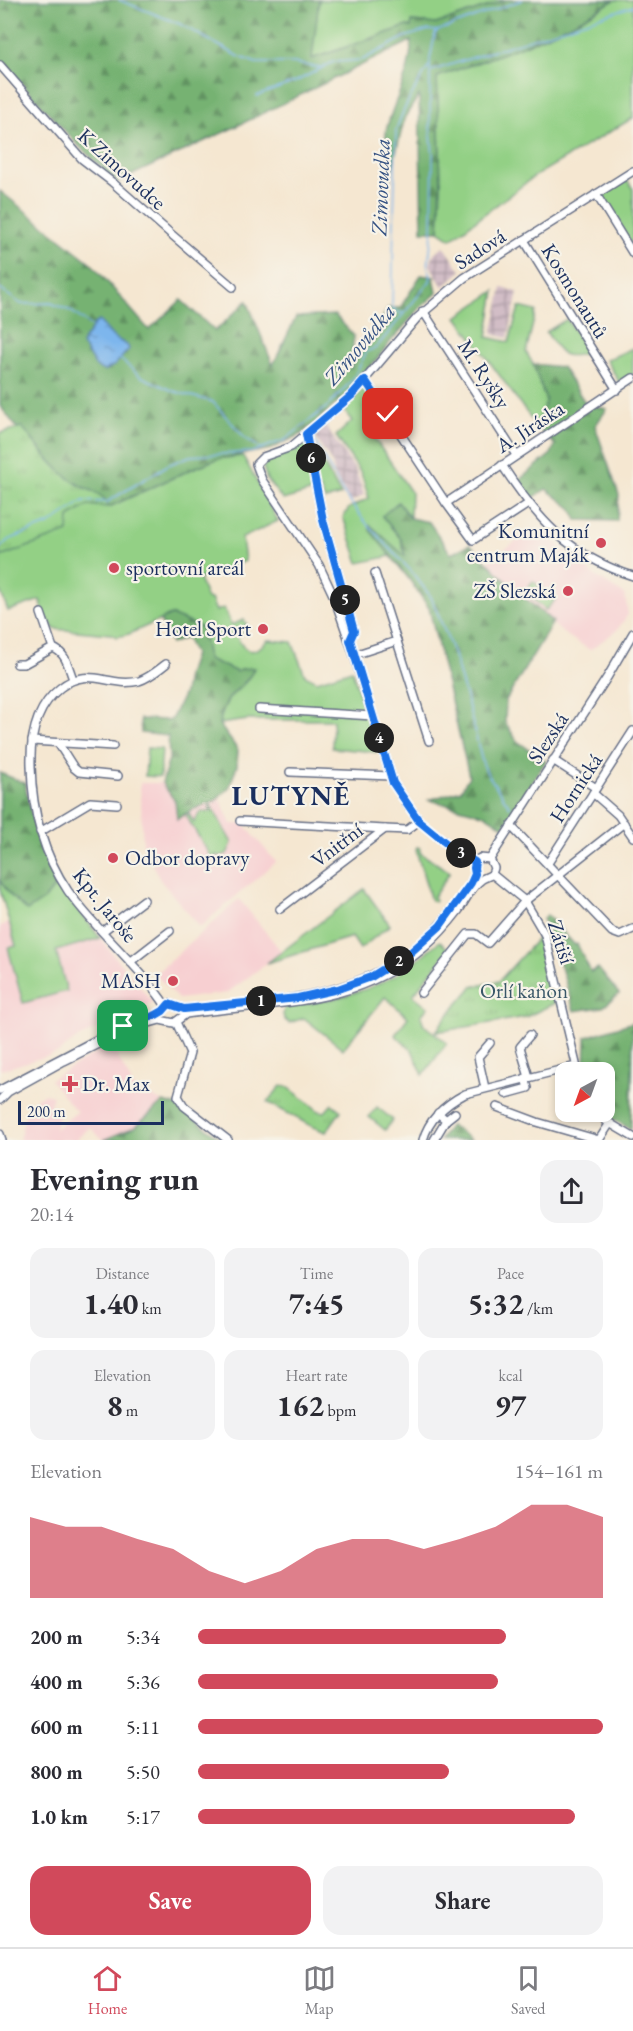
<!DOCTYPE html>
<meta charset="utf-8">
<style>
:root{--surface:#fff;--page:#f2f2f3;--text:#2b2b33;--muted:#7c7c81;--line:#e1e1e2;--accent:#d1495b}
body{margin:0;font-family:"EB Garamond",serif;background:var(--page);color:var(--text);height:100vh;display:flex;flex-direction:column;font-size:22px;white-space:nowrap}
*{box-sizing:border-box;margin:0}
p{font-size:20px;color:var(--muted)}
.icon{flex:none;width:33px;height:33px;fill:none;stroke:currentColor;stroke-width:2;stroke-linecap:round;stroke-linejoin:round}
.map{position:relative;height:1140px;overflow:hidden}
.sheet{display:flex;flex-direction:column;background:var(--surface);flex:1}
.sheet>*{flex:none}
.needle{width:39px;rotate:221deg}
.controls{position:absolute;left:555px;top:1062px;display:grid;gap:12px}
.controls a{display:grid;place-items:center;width:60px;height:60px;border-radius:12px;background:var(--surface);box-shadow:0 3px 9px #0003;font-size:30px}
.scale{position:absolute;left:18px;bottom:15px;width:146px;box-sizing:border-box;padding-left:6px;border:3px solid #1b2f5e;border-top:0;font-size:16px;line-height:21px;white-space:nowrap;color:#1b2f5e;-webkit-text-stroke:4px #f7f3e8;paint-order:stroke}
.pin{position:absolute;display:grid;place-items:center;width:51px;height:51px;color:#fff;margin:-26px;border-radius:12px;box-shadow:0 3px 9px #0006}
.km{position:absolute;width:30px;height:30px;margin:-15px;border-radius:50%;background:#222;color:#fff;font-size:16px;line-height:30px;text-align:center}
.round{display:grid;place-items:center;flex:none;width:63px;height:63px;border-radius:18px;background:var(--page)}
.summary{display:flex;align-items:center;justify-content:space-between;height:102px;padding:0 30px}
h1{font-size:33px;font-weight:700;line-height:45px}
.figures{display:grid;grid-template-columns:repeat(3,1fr);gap:9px;height:102px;padding:6px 30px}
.figures div{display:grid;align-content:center;border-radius:15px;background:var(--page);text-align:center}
.figures b{font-size:30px;font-weight:700}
.figures small{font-size:16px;font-weight:400}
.figures p{font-size:16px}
.chart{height:168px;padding:12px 30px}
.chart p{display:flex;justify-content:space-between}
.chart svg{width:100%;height:108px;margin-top:6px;fill:var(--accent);opacity:.7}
.primary-button{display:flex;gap:12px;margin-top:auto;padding:12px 30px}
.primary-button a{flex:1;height:69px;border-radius:18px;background:var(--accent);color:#fff;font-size:24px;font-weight:700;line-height:69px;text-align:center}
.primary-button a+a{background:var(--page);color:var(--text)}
ul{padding:0 30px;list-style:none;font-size:20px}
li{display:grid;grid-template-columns:96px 72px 1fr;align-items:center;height:45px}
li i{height:15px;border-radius:8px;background:var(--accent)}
.tab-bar{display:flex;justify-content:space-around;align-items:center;height:84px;border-top:2px solid var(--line);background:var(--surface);font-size:16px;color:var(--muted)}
.tab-bar a{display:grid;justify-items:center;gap:3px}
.tab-bar .on{color:var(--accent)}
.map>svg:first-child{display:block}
.built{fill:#f7cfd1}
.industrial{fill:url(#industrial-grid)}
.green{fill:#93d085;stroke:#578072;stroke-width:1.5}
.forest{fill:url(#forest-firs);stroke:#487068;stroke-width:1.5}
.park{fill:url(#park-tufts);stroke:#578072;stroke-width:1.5}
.water{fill:url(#water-ripples);stroke:#4c72a6;stroke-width:1.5}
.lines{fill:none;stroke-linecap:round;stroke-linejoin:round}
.stream{stroke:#7db6ed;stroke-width:1.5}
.minor-casing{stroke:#676f86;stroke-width:10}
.minor{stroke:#fff;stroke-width:7}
.route-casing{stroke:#fff;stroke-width:12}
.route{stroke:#1a73e8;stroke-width:8}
.poi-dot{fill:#d1495b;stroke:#f7f3e8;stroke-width:2}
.labels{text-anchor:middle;stroke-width:4.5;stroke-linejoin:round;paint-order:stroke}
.street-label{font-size:21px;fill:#1b2f5e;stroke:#f7f3e8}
.poi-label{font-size:21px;fill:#1b2f5e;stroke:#f7f3e8;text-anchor:end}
.park-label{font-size:21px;fill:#395768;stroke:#f7f3e8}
.water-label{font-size:22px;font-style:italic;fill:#345182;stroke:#f7f3e8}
.district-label{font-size:27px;font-weight:bold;letter-spacing:1.5px;fill:#1b2f5e;stroke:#f7f3e8}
</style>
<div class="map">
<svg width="633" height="1140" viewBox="0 0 633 1140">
<defs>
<pattern id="industrial-grid" width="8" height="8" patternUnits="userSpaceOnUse" patternTransform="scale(1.5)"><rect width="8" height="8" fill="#d2bdc6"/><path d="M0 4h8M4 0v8" fill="none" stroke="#aa9aa4"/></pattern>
<pattern id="forest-firs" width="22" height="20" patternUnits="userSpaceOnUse" patternTransform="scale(1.5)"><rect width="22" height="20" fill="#76b272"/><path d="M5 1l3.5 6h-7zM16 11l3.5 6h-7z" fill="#609161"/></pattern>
<pattern id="park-tufts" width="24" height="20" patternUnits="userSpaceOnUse" patternTransform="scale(1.5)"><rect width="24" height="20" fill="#93d085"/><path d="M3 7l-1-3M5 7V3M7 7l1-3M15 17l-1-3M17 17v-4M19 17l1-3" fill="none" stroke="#7eb375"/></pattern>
<pattern id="water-ripples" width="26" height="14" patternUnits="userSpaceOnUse" patternTransform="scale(1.5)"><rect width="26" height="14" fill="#7db6ed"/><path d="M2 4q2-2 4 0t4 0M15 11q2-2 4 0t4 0" fill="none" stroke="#6694c3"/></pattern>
</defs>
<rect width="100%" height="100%" fill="#f7f3e8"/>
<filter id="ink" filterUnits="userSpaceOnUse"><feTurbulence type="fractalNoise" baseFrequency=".0167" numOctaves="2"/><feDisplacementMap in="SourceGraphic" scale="12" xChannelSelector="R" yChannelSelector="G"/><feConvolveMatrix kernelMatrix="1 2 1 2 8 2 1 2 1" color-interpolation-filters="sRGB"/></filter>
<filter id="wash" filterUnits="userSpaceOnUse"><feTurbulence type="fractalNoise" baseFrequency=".008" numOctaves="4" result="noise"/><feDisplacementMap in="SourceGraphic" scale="24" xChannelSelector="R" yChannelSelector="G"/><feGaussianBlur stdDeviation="1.35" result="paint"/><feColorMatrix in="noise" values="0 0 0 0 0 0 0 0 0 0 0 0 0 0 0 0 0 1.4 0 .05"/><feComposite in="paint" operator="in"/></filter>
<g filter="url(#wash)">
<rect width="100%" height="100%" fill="#f5e7d1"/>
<g class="built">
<path d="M532,530L538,535L542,531L594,575L625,595L628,614L625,619L617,630L590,650L563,633L512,587L487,562Z"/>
<path d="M140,783H162L175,801L177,819L219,797L231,824H244L276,862L200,927L160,880L143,845Z"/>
<path d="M239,899L282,952L227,993L178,999L155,974Z"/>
<path d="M10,923L16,946L8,949L23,1003L67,990L56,951L100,938L153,1003L78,1038L58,1053L0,1070V926Z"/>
<path d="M111,1044L134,1088L163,1102L135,1127L103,1140L90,1127L76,1140H19L26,1114L37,1098L44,1094L53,1096L50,1105L61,1109L55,1129L77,1112L50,1080Z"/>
</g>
<g class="industrial">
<path d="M444,246L461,271L443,287L430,265L434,253Z"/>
<path d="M502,288L518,292L508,338L492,334Z"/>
<path d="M324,424L356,471L364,495L351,502L335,476L332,463L313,434Z"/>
</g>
<g class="green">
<path d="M319,0H507L436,24L412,22V27L407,26L311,59Z"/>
<path d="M614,0H633V118L535,176L451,239L439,231L441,183L437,77C498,56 559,35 614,0Z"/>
<path d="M627,180L633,189V247L600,196Z"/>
<path d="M495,291L487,337L509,342L519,307L536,311L526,352L533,364L546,401L537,427L457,317Z"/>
<path d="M567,319L588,353C560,360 562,354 546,332Z"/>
<path d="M633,348V374L621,385L606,360Z"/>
<path d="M364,388L376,404L368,411L366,426L411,492L410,518L382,516L401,539L405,557L370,530L391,556L359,563L343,517L349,508L369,498L361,473L336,436L352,421L343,409Z"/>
<path d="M302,444L313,445L341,495L325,500L320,489L283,500L267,480L263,467L270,459Z"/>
<path d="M243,456L278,521L242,538L245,561L211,576L208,575L199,579L207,599H211L216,611L224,608L231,625L244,620L247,625L240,628L243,634L237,636C245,656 255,654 268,640L292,642L305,675L317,681L352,670L377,752L332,748L333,720H248L219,724C222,714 224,703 231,696C241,686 249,682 253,668L241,669L237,672L208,659L171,615L129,634L117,637L111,634L54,629L44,613L40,600L8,611L0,590V557L67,532L69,517L88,505L109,507L194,468L217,459Z"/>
<path d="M533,581L555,600L546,610L524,592Z"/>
<path d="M147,748L162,749L160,777L145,776Z"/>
<path d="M211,805L232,843L227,854L221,856L215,855L216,858L213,860L186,816L189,814L194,822L200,812L212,811L209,806Z"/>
<path d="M417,847L420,848V853L450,872L434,896L435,902L431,901L416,850Z"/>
<path d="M0,881L12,897L45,899L58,882L100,938L56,951L67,991L23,1003L8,948L16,946L0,890Z"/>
<path d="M364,889L390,925L360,949L352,937L267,963Z"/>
<path d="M440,941L449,950L413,995L428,1007L421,1016L424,1025L447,1043L423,1075L412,1050L395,1035L408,1017L385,997L343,1049L304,1018L289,1023L284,1019L283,1013L285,1007C328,1001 372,993 408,967C419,959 429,949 440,941Z"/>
<path d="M377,1107L393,1120L385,1130L369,1117Z"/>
</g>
<g class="forest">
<path d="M0,0H319L312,59L407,26L411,27L412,22L436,24L507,0H614C558,36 498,55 437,77L441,183L439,231H422L419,95L405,117L388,183C388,168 383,140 387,127C395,98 412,71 411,41L235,127L117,182L78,145L0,60Z"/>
<path d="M0,191L91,263L149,330L181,300L215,331L247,301L273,365L296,317L335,315L354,336L350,370L360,352L370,341L388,308H400L421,275L434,277L437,293L420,308L391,341L353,389L303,433L271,449L217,459L194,468L109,507C103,493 92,492 79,485C56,472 39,447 22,427L17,428L0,406Z"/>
<path d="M533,364L562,367L586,404L607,409L595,426L619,495L617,521L577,520L571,508L546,489L530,500L518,481L551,454L555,445L537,427L546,400Z"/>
<path d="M398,502L410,518L429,522L451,554L470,544L512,587L553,622L506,700L505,722L517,741L546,761L504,827L486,815L429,800L461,790L469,776L429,608L409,579L370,530V525L405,556L401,539L382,516Z"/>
<path d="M171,615L203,628L208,659L237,672L241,669L254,668C249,682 239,686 230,697C224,705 221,714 219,724L238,750L237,766L229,788L215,801L192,810L177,819L175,801L162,783L169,759L168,736L141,733L140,719L171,720L184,693L187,675L194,654L186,638L171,644L160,620Z"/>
<path d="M0,773L25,783C31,821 42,847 58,882L45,899L27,911L12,897L0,881Z"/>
<path d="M547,915L575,945L577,944L591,972L598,968L619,994L603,1007L574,1011L555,947L543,919Z"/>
<path d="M633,1022L631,1129L610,1118L604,1112V1072H585L586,1037Z"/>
<path d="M163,1102L178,1106L222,1140H103L135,1127Z"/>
<path d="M450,1125L470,1139L471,1140H440Z"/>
</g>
<g class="park">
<path d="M22,427C38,447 56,472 79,485C92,492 103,493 109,507L88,505L69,517L68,532L0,557V433Z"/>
<path d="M538,938L555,1003L526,1017L436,1032L443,1021L472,987L499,981Z"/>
<path d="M281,1086L288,1087L319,1111L325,1112L332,1104L341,1111L326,1132L313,1127L267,1102Z"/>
</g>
<path class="water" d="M99,321L113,337L127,345L129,349L115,365L104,371L96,367L82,344C83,338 91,333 94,324Z"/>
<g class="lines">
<g class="stream">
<path d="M119,0L180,24L240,57L256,63H294L321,68"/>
<path d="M431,71L633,6"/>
<path d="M257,96L297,81L333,62L362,60L405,37L428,30L437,31"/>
<path d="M0,289L21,304L51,303L71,311L92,327"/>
<path d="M403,313L396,312L392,306L396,131C403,107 416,87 429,66"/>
<path d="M119,358L140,376L173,391L213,402L245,438L260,448"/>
<path d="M310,433L344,494L367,524L411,571L431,597L453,652L468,704L482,761L487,773L510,807"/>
<path d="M0,548L8,540L50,524L83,501L107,502L168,465L190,456L252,452L285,440L329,405L353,379L367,351L376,348L430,281L431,276L428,267L432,233L433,154L430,126V59L435,34L437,31L522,0"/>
</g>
</g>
</g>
<g filter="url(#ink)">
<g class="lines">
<defs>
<g id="minor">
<path d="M0,65L82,159L112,182L171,234L233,287"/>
<path d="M596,194L633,254"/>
<path d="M524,240L617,390"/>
<path d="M423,311L516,455"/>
<path d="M365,380L446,503L473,540L528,504"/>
<path d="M306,434L323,520L354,631L350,640"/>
<path d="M502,465C537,519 569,556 633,576"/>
<path d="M446,503L633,378"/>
<path d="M375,573L429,741"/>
<path d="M41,613L53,648"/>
<path d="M354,655L397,641"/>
<path d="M17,664H24L53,648C66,653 68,666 73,679"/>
<path d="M166,664C158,670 149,678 139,681C109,688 88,665 60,688C36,707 30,736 31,766C32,810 43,854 68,891C97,932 138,964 166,1006"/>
<path d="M259,709L373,716"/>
<path d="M32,741L113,746"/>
<path d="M58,743L74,768L79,772L118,776"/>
<path d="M553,760L596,788"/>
<path d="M290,772L391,776"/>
<path d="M593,793L618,815L633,837"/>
<path d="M240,821L385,829"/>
<path d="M511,826L612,932L620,935L633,929"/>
<path d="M40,832L90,802L117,804"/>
<path d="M490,859L608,676L633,633"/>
<path d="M475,862L447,844L419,821L393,783L354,655L334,597L319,565L262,480L256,464L263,457L291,447L351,396L417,318L464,278L633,171"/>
<path d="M475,862L480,858L490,859L494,868L492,874"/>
<path d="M548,863L633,731"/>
<path d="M492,874L525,901L545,935L578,1072"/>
<path d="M280,909L385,829L407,830L419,821"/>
<path d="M103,931L144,900"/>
<path d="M130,962L170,931"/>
<path d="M421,993L468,934H476L488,943L525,901L624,823"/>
<path d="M176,1022L190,1053L178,1096L184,1106L228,1140"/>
<path d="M529,1077L520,1047L530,1035"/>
<path d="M485,1088L478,1057L490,1043"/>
<path d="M0,1090L115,1030L156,1015L163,1011L169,1004L184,1009C279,1001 379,1000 445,919C456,906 469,890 475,874"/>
<path d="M506,1094L528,1088L525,1078"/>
<path d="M0,1100L8,1092L64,1061L128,1029L160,1020L174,1023L186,1014C273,1001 353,1009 425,947C438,936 449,923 459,910C465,901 472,886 481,880C484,877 489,877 492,874"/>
<path d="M497,1107L537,1122L599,1140"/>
<path d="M597,1112L606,1121L633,1137"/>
<path d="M446,1120L455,1113"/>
<path d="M0,1134L2,1140"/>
<path d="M423,1140C429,1118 446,1104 465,1094L576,1066"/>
<path d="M434,1140L446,1120L438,1113"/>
<path d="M599,1140L610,1123"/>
</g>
</defs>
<use href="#minor" class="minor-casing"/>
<use href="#minor" class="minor"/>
</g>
</g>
<g class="lines" filter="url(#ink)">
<defs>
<path id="route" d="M123,1026L156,1015L163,1011L169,1004L184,1009L298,998L338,989L371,977L411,952L440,926L471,883L475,874L474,868L475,862L447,844L419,821L393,783L350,640L354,631L323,520L306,434L351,396L365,380L388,414"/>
</defs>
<use href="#route" class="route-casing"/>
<use href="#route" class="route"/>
</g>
<g class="poi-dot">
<circle cx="601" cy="543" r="6"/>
<circle cx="114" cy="568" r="6"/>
<circle cx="568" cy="591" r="6"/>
<circle cx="263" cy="629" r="6"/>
<circle cx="113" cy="858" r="6"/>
<circle cx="173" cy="981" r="6"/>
<path d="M67 1075h6v6h6v6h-6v6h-6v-6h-6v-6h6z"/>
</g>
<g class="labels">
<g class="street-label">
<text transform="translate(122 169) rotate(42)" y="7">K Zimovudce</text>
<text transform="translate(480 249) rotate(-33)" y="7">Sadová</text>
<text transform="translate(575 291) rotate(58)" y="7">Kosmonautů</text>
<text transform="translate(484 374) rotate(57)" y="7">M. Ryšky</text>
<text transform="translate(530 427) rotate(-33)" y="7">A. Jiráska</text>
<text transform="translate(548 738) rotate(-57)" y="7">Slezská</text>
<text transform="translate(576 788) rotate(-57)" y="7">Hornická</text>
<text transform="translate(337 845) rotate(-37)" y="7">Vnitřní</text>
<text transform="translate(105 905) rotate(51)" y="7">Kpt. Jaroše</text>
<text transform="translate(561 942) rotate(72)" y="7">Zátiší</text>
</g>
<g class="poi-label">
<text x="589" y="538">Komunitní<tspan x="589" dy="24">centrum Maják</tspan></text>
<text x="126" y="575" text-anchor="start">sportovní areál</text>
<text x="556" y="598">ZŠ Slezská</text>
<text x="251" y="636">Hotel Sport</text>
<text x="125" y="865" text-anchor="start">Odbor dopravy</text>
<text x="161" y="988">MASH</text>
<text x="82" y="1091" text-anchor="start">Dr. Max</text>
</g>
<g class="park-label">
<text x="524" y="998">Orlí kaňon</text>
</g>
<g class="water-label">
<text transform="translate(380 187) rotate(-88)" y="8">Zimovudka</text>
<text transform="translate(359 344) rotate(-50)" y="8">Zimovůdka</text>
</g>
<g class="district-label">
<text x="291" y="805">LUTYNĚ</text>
</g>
</g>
</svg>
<div class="controls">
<a><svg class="needle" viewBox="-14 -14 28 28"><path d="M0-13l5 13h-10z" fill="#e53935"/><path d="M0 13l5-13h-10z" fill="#7c7c81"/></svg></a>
</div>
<div class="scale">200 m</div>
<div class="pin" style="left:123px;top:1026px;background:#1e9e55"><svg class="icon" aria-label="arrive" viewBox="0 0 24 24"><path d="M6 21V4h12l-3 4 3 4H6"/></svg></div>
<div class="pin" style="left:388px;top:414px;background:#d93025"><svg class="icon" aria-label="check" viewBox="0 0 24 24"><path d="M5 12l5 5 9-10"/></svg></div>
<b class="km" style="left:261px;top:1001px">1</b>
<b class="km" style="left:399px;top:961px">2</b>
<b class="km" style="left:461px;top:853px">3</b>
<b class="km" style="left:379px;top:738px">4</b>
<b class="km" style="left:345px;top:600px">5</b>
<b class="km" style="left:311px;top:458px">6</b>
</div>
<section class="sheet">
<div class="summary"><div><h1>Evening run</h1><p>20:14</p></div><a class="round"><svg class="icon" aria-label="share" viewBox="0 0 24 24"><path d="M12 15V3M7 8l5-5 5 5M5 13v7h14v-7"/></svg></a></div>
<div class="figures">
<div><p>Distance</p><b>1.40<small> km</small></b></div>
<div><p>Time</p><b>7:45</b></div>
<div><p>Pace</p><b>5:32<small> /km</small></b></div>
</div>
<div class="figures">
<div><p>Elevation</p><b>8<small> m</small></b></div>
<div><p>Heart rate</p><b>162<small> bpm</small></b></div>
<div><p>kcal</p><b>97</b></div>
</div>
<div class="chart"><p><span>Elevation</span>154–161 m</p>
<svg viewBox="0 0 160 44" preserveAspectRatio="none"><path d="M0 44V11L10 15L20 15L30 20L40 24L50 33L60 38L70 33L80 24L90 20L100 20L110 24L120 20L130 15L140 6L150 6L160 11V44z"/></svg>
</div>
<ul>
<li><b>200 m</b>5:34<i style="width:76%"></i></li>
<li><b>400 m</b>5:36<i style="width:74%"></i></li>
<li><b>600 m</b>5:11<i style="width:100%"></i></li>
<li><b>800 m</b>5:50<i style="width:62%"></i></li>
<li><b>1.0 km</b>5:17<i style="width:93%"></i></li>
</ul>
<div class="primary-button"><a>Save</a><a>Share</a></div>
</section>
<nav class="tab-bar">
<a class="on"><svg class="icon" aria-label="home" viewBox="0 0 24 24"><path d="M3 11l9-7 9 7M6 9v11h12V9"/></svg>Home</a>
<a><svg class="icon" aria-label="map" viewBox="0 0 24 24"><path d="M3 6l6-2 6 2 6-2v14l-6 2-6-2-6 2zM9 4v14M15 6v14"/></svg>Map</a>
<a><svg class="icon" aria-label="saved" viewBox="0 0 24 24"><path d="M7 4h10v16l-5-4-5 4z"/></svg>Saved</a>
</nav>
